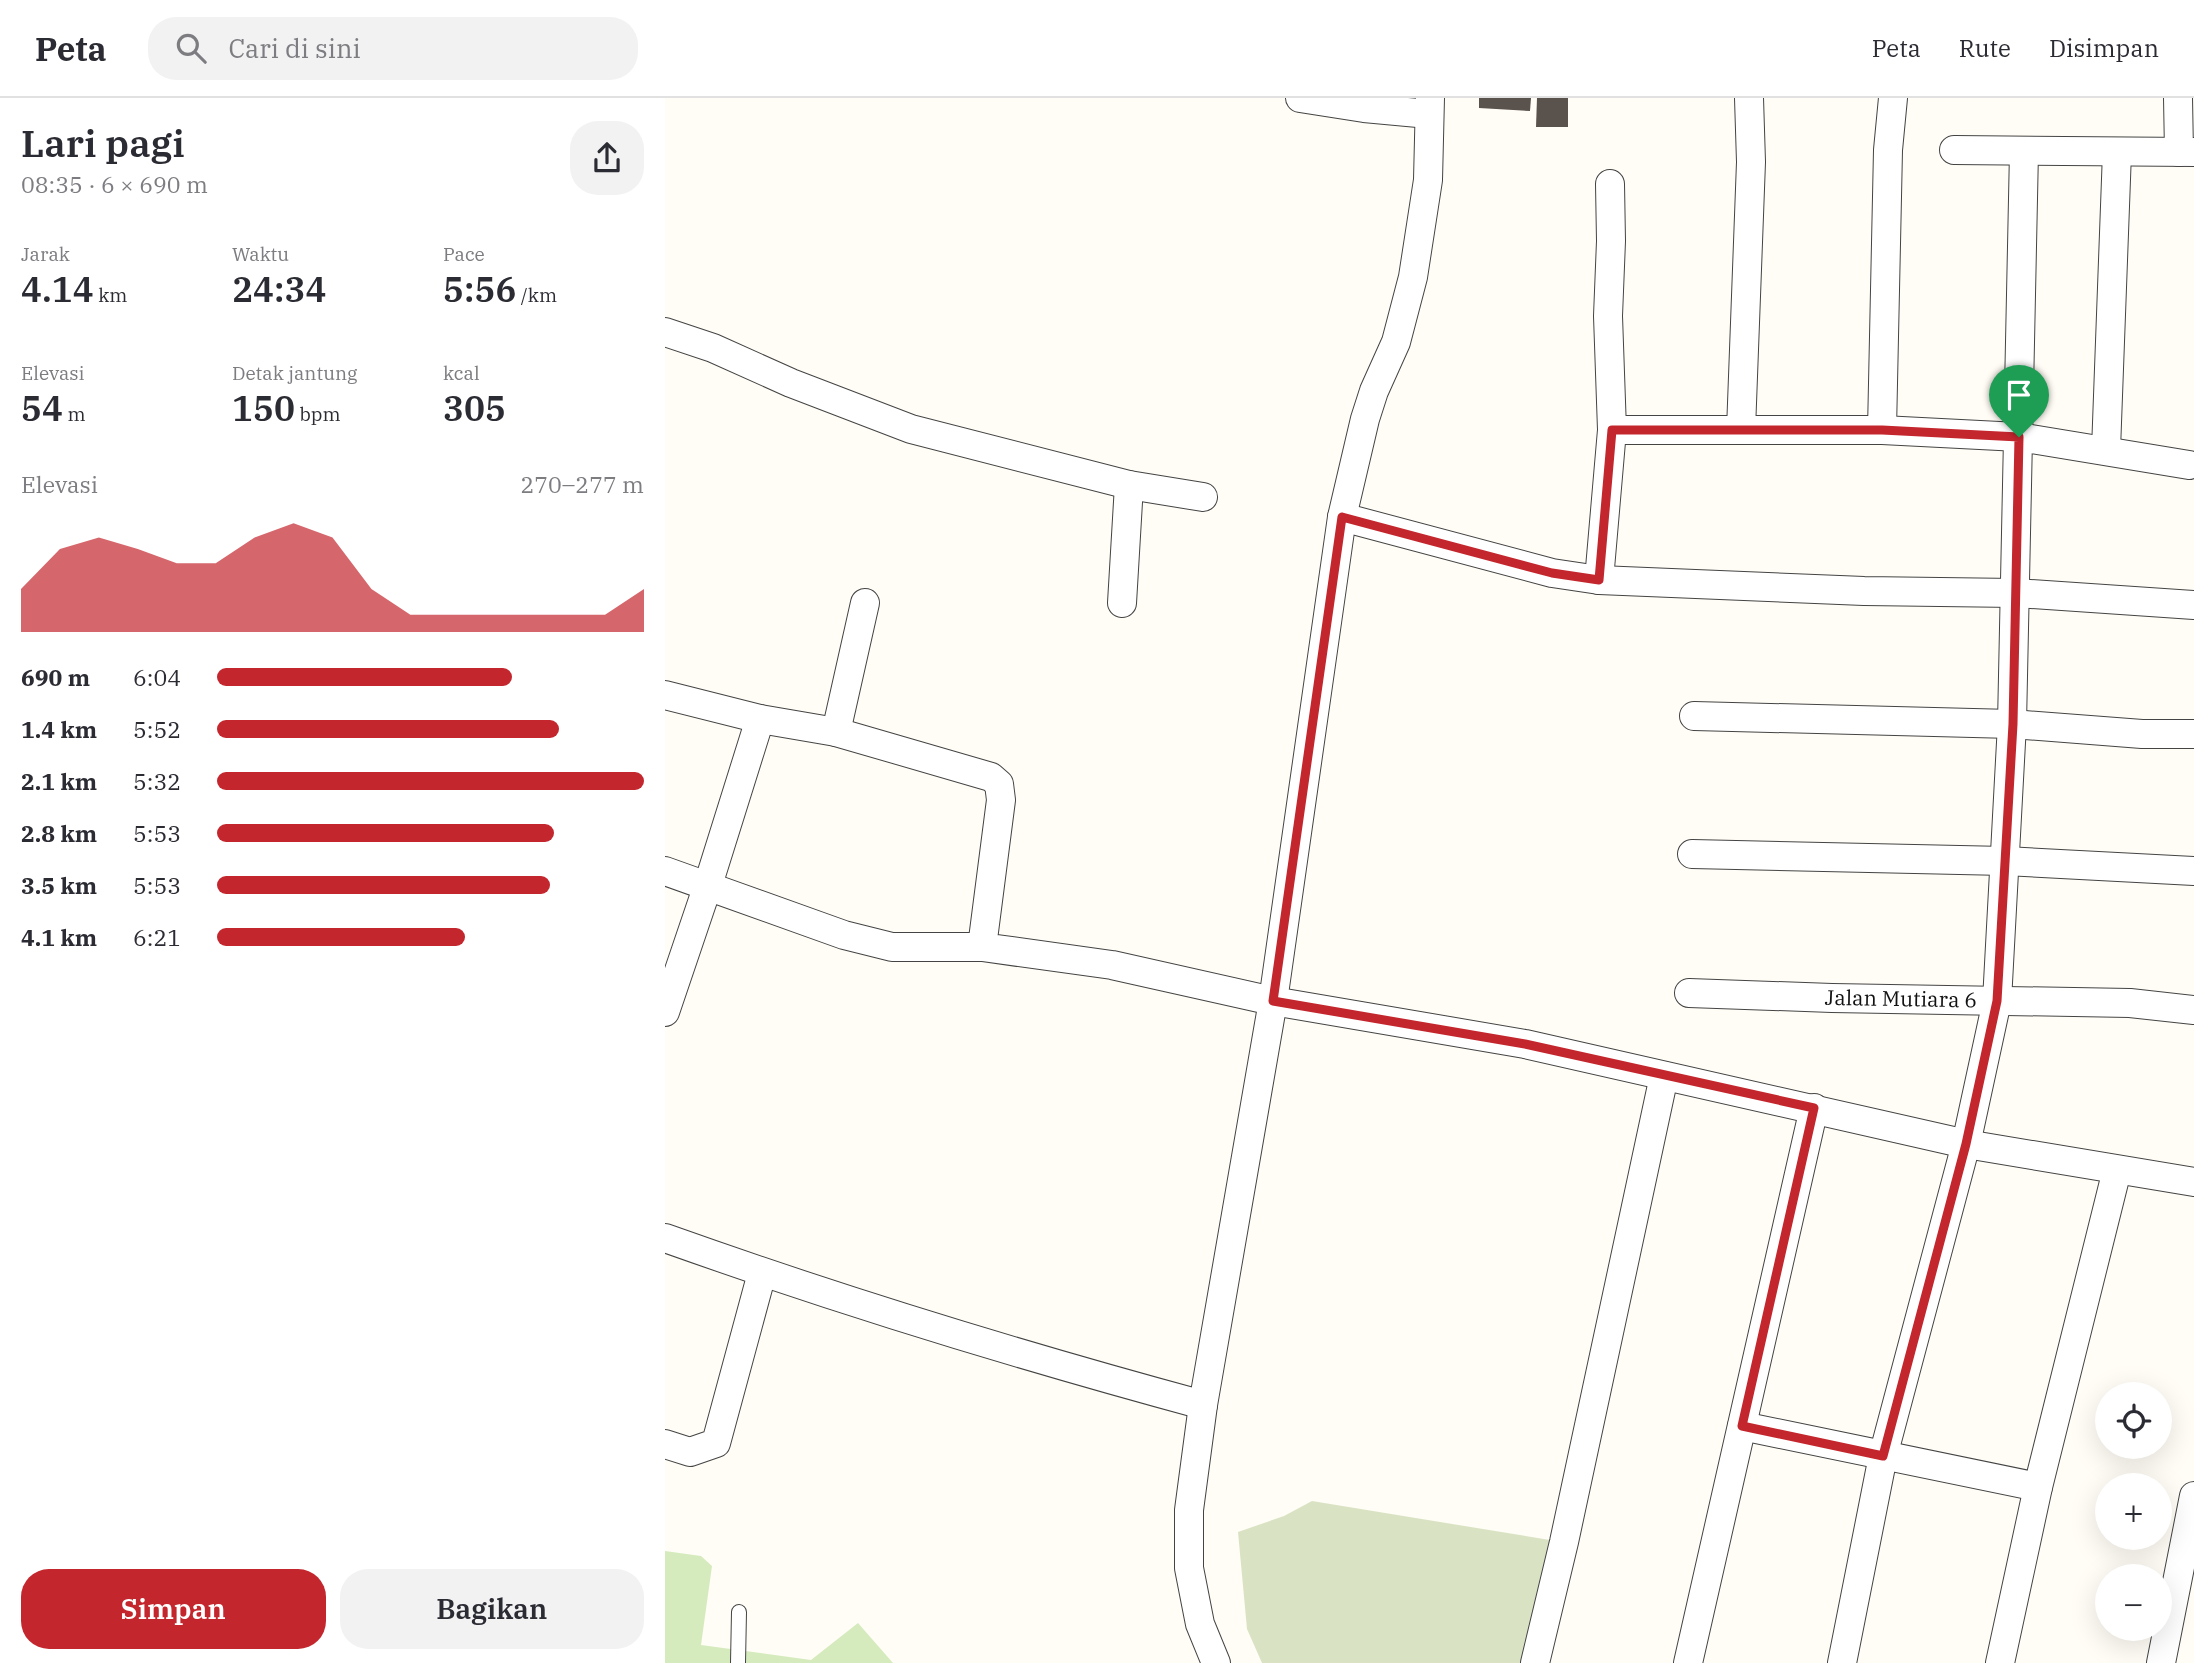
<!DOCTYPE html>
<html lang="id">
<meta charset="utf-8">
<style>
:root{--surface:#fff;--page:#f2f2f3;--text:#2b2b33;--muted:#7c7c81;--line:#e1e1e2;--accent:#c4262e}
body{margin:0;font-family:"IBM Plex Serif",serif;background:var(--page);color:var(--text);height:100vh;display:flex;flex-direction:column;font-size:26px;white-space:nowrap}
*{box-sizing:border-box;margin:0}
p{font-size:23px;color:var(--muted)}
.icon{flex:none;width:38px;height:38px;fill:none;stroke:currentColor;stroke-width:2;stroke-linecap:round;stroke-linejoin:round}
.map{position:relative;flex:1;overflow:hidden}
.side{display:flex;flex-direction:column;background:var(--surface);width:665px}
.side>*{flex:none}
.controls{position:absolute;left:1430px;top:1284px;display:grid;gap:14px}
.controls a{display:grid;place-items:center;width:77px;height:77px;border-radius:50%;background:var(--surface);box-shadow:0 7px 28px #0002;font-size:35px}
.pin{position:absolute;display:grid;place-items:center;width:60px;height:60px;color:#fff;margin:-72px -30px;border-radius:50% 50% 50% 0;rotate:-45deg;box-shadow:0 0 7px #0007}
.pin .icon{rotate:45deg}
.round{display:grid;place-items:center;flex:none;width:74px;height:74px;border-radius:28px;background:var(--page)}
.headline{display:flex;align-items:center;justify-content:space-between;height:119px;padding:0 21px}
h1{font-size:38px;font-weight:600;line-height:52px}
.metrics{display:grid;grid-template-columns:repeat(3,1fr);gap:10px;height:119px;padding:7px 21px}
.metrics div{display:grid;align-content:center}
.metrics b{font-size:35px;font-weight:600}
.metrics small{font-size:19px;font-weight:400}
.metrics p{font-size:19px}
.chart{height:196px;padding:14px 21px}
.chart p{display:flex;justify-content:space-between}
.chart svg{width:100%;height:126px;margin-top:7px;fill:var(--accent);opacity:.7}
.cta{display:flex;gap:14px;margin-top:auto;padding:14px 21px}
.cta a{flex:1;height:80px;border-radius:28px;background:var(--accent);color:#fff;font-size:28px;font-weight:600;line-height:80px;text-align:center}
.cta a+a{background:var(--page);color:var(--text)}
ul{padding:0 21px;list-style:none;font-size:23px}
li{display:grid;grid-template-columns:112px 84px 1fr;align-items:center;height:52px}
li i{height:18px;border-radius:9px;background:var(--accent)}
header{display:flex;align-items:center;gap:42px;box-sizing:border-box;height:98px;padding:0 35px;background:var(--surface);border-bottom:2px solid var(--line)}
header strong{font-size:33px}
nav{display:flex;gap:38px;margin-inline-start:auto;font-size:24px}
.search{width:490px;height:63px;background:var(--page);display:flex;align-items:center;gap:18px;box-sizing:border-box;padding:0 24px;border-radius:28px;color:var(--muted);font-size:26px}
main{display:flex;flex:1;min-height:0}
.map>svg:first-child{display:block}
.green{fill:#d5ebbd}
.cemetery{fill:#d9e3c4}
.building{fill:#5a524d}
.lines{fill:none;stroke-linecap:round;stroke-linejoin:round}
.lane-casing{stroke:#444;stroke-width:16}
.street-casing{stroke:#444;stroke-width:30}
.lane{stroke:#fff;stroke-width:14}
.street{stroke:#fff;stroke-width:28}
.route-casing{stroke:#fff;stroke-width:14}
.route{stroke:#c4262e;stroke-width:9}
.labels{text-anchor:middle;stroke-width:7;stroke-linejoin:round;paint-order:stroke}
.street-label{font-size:21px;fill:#111;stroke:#fff}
</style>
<header>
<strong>Peta</strong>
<div class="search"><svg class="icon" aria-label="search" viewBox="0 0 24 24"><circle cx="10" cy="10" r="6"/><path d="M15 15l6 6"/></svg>Cari di sini</div>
<nav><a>Peta</a><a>Rute</a><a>Disimpan</a></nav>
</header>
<main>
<section class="side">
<div class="headline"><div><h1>Lari pagi</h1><p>08:35 · 6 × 690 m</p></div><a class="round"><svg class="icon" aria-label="share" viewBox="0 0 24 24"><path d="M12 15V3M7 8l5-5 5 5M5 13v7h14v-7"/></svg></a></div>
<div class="metrics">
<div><p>Jarak</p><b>4.14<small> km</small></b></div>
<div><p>Waktu</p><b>24:34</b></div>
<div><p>Pace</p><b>5:56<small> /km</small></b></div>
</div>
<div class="metrics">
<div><p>Elevasi</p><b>54<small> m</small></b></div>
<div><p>Detak jantung</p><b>150<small> bpm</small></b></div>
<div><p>kcal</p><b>305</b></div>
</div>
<div class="chart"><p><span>Elevasi</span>270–277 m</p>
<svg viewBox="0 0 160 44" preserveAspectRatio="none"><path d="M0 44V29L10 15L20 11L30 15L40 20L50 20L60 11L70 6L80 11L90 29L100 38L110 38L120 38L130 38L140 38L150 38L160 29V44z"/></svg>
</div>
<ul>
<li><b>690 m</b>6:04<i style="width:69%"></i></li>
<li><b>1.4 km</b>5:52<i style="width:80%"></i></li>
<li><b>2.1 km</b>5:32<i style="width:100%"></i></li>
<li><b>2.8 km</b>5:53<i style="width:79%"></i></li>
<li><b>3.5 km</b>5:53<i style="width:78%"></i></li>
<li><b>4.1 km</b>6:21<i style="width:58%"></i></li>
</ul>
<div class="cta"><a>Simpan</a><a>Bagikan</a></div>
</section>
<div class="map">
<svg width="1529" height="1565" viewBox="0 0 1529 1565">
<rect width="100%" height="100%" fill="#fffdf5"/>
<path class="green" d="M0,1453L36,1458L47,1468L36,1547L146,1562L193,1525L228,1565H0Z"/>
<path class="cemetery" d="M647,1403L891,1443L864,1565H597L582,1531L573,1434L619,1418Z"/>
<g class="building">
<path d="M814,0H866L865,13L814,10Z"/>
<path d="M872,0H903V29H871Z"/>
</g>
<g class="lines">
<defs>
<path id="lane" d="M73,1565L74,1514"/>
<g id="street">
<path d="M635,0L699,10L764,16"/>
<path d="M1513,0L1514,54"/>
<path d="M1289,52L1529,54"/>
<path d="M0,234L48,250L126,285L246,331L464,387L538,399"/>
<path d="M947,332H1217L1354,339L1524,367"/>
<path d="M1076,332L1086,64L1084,0"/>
<path d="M1217,332L1223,52L1228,0"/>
<path d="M1441,352L1452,54"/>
<path d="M677,419L887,475L934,482L1199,493L1351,495L1529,507"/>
<path d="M934,482L947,332L943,218L946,143L945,86"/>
<path d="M457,505L464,387"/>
<path d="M0,597L95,621L171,634L326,679L334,686L336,702L317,849L447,867L608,903L860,946L1301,1046L1529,1084"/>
<path d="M1029,618L1347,626L1477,636H1529"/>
<path d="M171,634L200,505"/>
<path d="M1027,756L1340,763L1529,773"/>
<path d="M0,773L179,837L227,849H317"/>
<path id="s1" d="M1024,895L1167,900L1465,905L1529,912"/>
<path d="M0,914L43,787L95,621"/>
<path d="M0,1140C177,1203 357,1258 538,1307"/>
<path d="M1077,1328L1373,1389"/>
<path d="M0,1346L25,1354L51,1345L97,1175"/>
<path d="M551,1565L535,1526L524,1470V1412L538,1307L608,903L677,419L700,321L709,293L731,244L748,179L763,82L765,0"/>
<path d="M870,1565L899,1444L999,978"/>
<path d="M1023,1565L1149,1010"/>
<path d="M1177,1565L1218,1358L1301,1046L1332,903L1347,626L1359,53"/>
<path d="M1335,1565L1373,1389L1452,1072"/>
<path d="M1496,1565L1529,1398"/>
</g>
</defs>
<use href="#lane" class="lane-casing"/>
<use href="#street" class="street-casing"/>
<use href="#lane" class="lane"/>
<use href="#street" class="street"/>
</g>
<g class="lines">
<defs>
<path id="route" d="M947,332H1217L1354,339L1348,626L1332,903L1301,1046L1218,1358L1077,1328L1149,1010L860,946L608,903L677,419L887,475L934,482Z"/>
</defs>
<use href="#route" class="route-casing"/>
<use href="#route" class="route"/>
</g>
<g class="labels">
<g class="street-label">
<text dy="7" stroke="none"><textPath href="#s1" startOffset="212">Jalan Mutiara 6</textPath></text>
</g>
</g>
</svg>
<div class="controls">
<a><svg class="icon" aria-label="locate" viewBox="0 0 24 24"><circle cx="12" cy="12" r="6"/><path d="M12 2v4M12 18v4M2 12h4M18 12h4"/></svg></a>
<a>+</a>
<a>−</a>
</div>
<div class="pin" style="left:1354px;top:339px;background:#1e9e55"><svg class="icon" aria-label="arrive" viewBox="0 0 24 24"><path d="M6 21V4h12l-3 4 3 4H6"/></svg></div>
</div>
</main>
